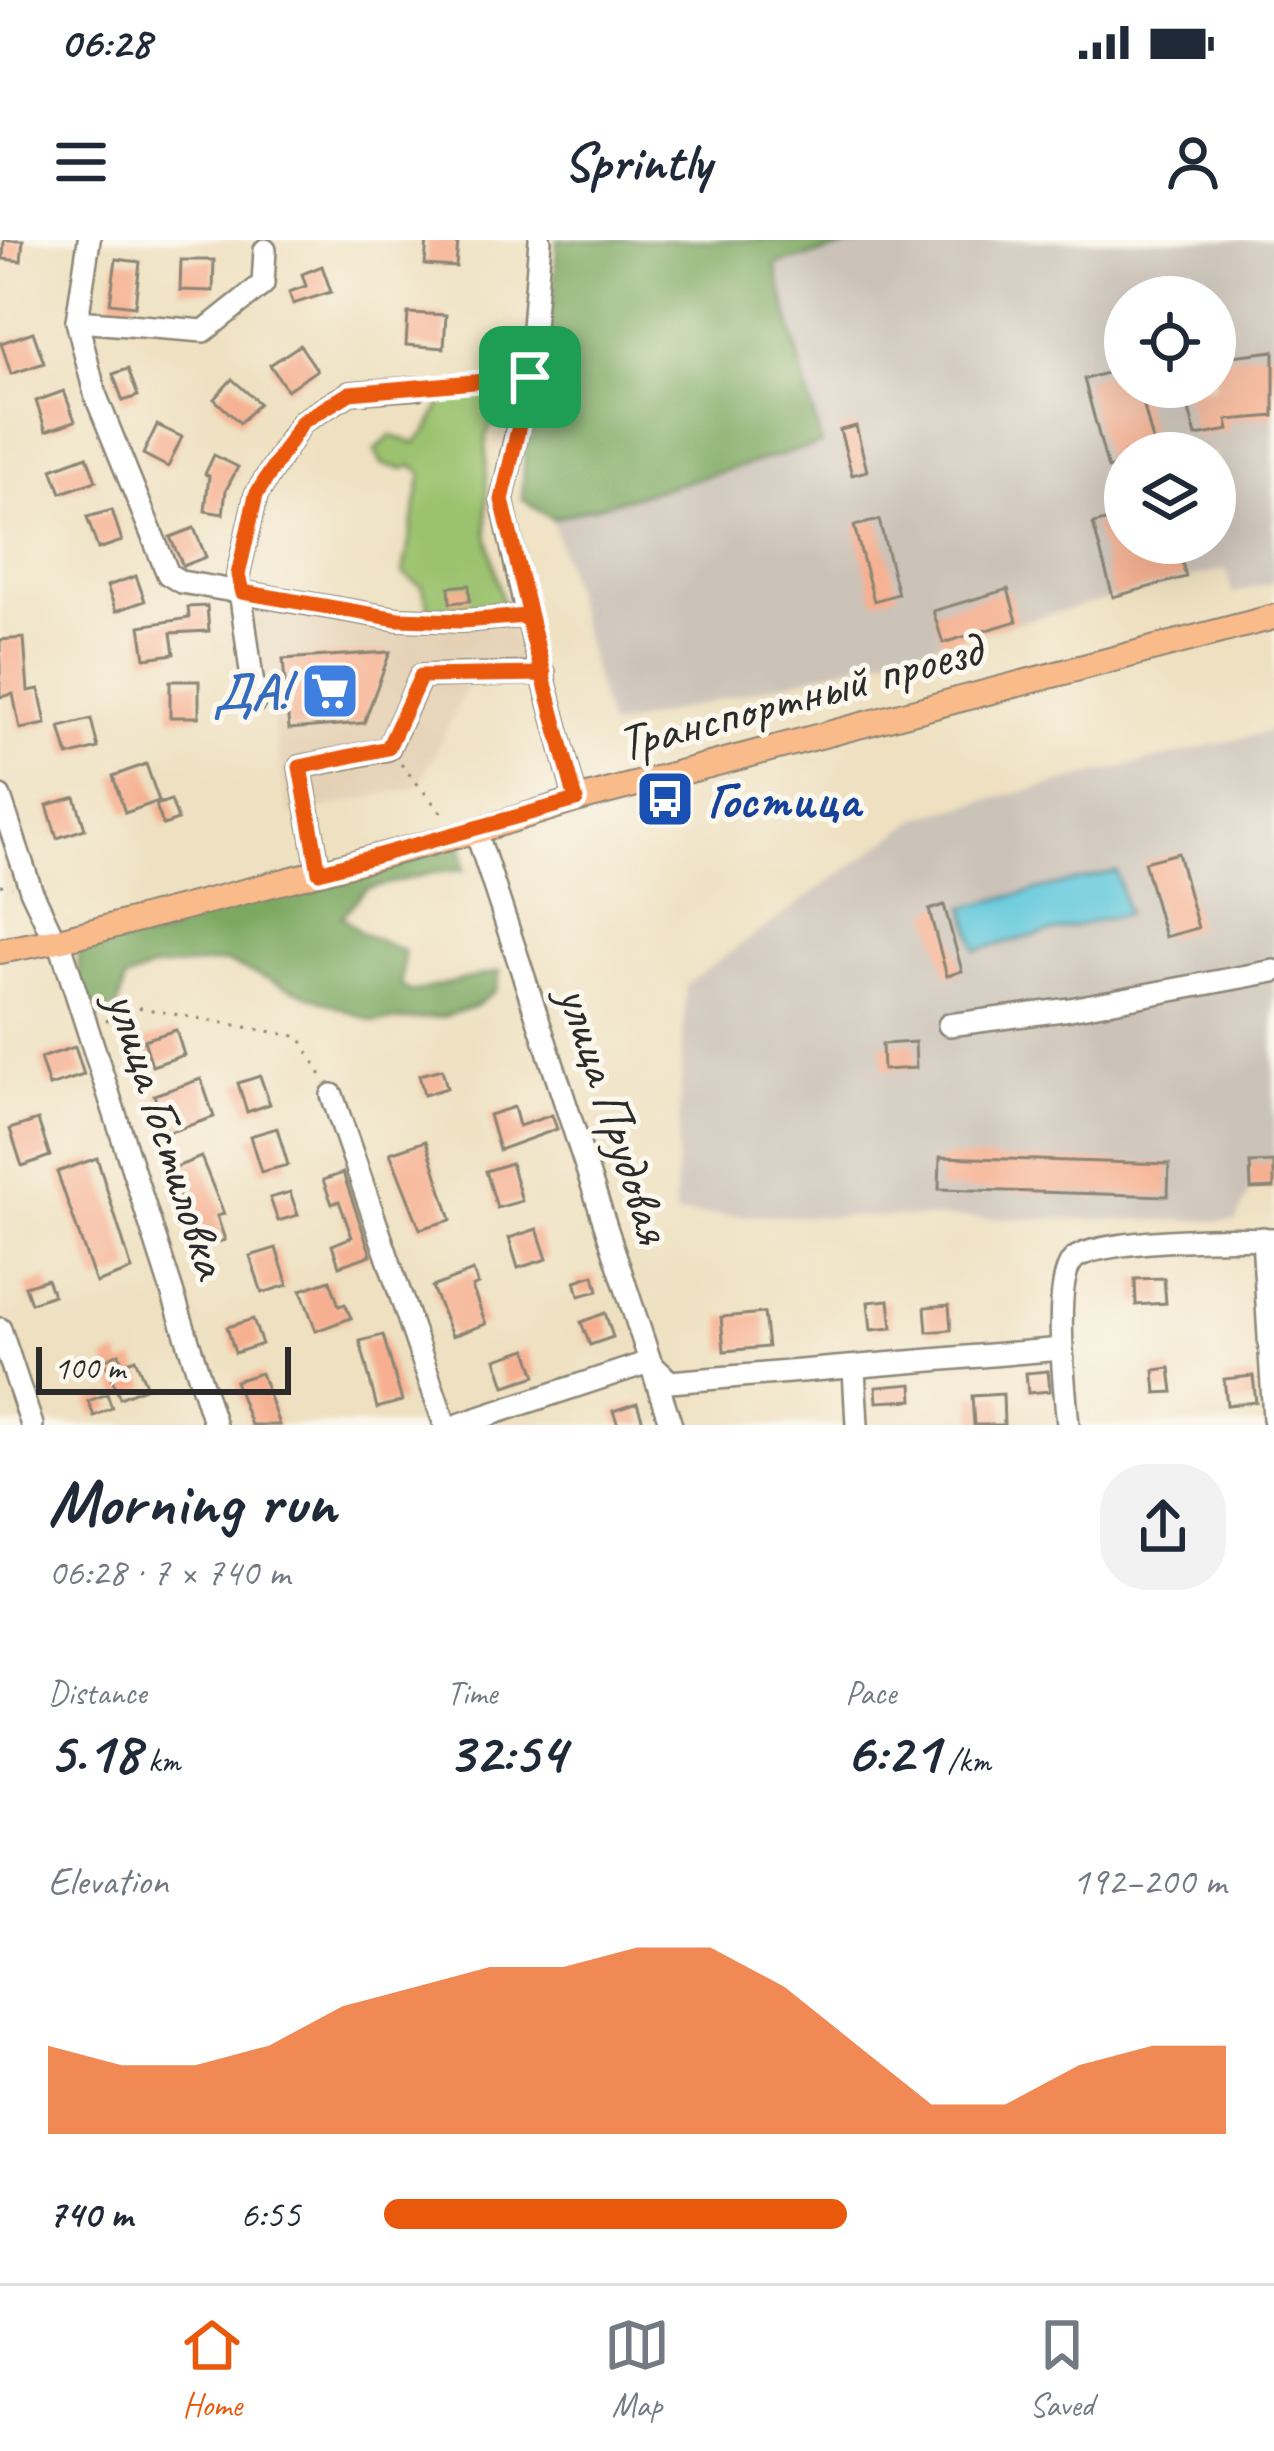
<!DOCTYPE html>
<meta charset="utf-8">
<style>
:root{--surface:#fff;--page:#f2f2f3;--text:#1f2937;--muted:#747a83;--line:#e0e1e3;--accent:#ea580c}
body{margin:0;font-family:Caveat,sans-serif;background:var(--page);color:var(--text);height:100vh;display:flex;flex-direction:column;font-size:45px;white-space:nowrap}
*{box-sizing:border-box;margin:0}
p{font-size:39px;color:var(--muted)}
.icon{flex:none;width:66px;height:66px;fill:none;stroke:currentColor;stroke-width:2;stroke-linecap:round;stroke-linejoin:round}
.map{position:relative;height:1185px;overflow:hidden}
.drawer{display:flex;flex-direction:column;background:var(--surface);flex:1}
.drawer>*{flex:none}
.tools{position:absolute;left:1104px;top:36px;display:grid;gap:24px}
.tools a{display:grid;place-items:center;width:132px;height:132px;border-radius:50%;background:var(--surface);box-shadow:0 12px 48px #0002;font-size:60px}
.scale{position:absolute;left:36px;bottom:30px;width:255px;box-sizing:border-box;padding-left:12px;border:6px solid #2b2b2b;border-top:0;font-size:33px;line-height:42px;white-space:nowrap;color:#2b2b2b;-webkit-text-stroke:9px #fbf7ec;paint-order:stroke}
.pin{position:absolute;display:grid;place-items:center;width:102px;height:102px;color:#fff;margin:-51px;border-radius:24px;box-shadow:0 6px 18px #0006}
.round{display:grid;place-items:center;flex:none;width:126px;height:126px;border-radius:48px;background:var(--page)}
.head{display:flex;align-items:center;justify-content:space-between;height:204px;padding:0 48px}
h1{font-size:66px;font-weight:700;line-height:90px}
.figures{display:grid;grid-template-columns:repeat(3,1fr);gap:18px;height:204px;padding:12px 48px}
.figures div{display:grid;align-content:center}
.figures b{font-size:60px;font-weight:700}
.figures small{font-size:33px;font-weight:400}
.figures p{font-size:33px}
.chart{height:336px;padding:24px 48px}
.chart p{display:flex;justify-content:space-between}
.chart svg{width:100%;height:216px;margin-top:12px;fill:var(--accent);opacity:.7}
ul{padding:0 48px;list-style:none;font-size:39px}
li{display:grid;grid-template-columns:192px 144px 1fr;align-items:center;height:90px}
li i{height:30px;border-radius:15px;background:var(--accent)}
.status{display:flex;justify-content:space-between;align-items:center;height:84px;padding:0 60px;background:var(--surface);direction:ltr}
.status svg{height:33px;fill:currentColor}
header{display:flex;justify-content:space-between;align-items:center;height:156px;padding:0 48px;background:var(--surface);font-size:54px;font-weight:700}
.tabs{display:flex;justify-content:space-around;align-items:center;height:168px;border-top:3px solid var(--line);background:var(--surface);font-size:33px;color:var(--muted)}
.tabs a{display:grid;justify-items:center;gap:6px}
.tabs .active{color:var(--accent)}
.map>svg:first-child{display:block}
.built{fill:#e4d0b4}
.industrial{fill:#cbc2b8;fill-rule:evenodd}
.green{fill:#9bc26e;stroke:#63764c;stroke-width:3}
.forest{fill:#7ca861;stroke:#546a46;stroke-width:3}
.water{fill:#5fc8dc;stroke:#457a84;stroke-width:3}
.building{fill:#f6b091}
.lines{fill:none;stroke-linecap:round;stroke-linejoin:round}
.minor-casing{stroke:#8c8676;stroke-width:26}
.major-casing{stroke:#8c8676;stroke-width:28}
.path{stroke:#8c8676;stroke-width:3;stroke-dasharray:3 9;stroke-linecap:butt}
.minor{stroke:#fff;stroke-width:21}
.major{stroke:#fabb8b;stroke-width:24}
.route-casing{stroke:#fff;stroke-width:24}
.route{stroke:#ea580c;stroke-width:15}
.labels{text-anchor:middle;stroke-width:10;stroke-linejoin:round;paint-order:stroke}
.shop-label{font-size:51px;font-weight:bold;fill:#366cbe;stroke:#fbf7ec;text-anchor:end}
.street-label{font-size:51px;fill:#2b2b2b;stroke:#fbf7ec}
.transit-label{font-size:51px;font-weight:bold;fill:#164399;stroke:#fbf7ec;text-anchor:start}
</style>
<div class="status"><b>06:28</b><svg viewBox="0 0 49 12"><path d="M0 12V9h3v3zM5 12V6h3v6zM10 12V3h3v9zM15 12V0h3v12zM26 1h20v11H26zM47 4h2v5h-2z"/></svg></div>
<header><svg class="icon" aria-label="menu" viewBox="0 0 24 24"><path d="M4 6h16M4 12h16M4 18h16"/></svg>Sprintly<svg class="icon" aria-label="person" viewBox="0 0 24 24"><circle cx="12" cy="8" r="4"/><path d="M4 21q1-7 8-7t8 7"/></svg></header>
<div class="map">
<svg width="1274" height="1185" viewBox="0 0 1274 1185">
<rect width="100%" height="100%" fill="#fbf7ec"/>
<filter id="ink" filterUnits="userSpaceOnUse"><feTurbulence type="fractalNoise" baseFrequency=".00833" numOctaves="2"/><feDisplacementMap in="SourceGraphic" scale="24" xChannelSelector="R" yChannelSelector="G"/><feConvolveMatrix kernelMatrix="1 2 1 2 8 2 1 2 1" color-interpolation-filters="sRGB"/></filter>
<filter id="wash" filterUnits="userSpaceOnUse"><feTurbulence type="fractalNoise" baseFrequency=".004" numOctaves="4" result="noise"/><feDisplacementMap in="SourceGraphic" scale="48" xChannelSelector="R" yChannelSelector="G"/><feGaussianBlur stdDeviation="2.7" result="paint"/><feColorMatrix in="noise" values="0 0 0 0 0 0 0 0 0 0 0 0 0 0 0 0 0 1.4 0 .05"/><feComposite in="paint" operator="in"/></filter>
<g filter="url(#wash)">
<rect width="100%" height="100%" fill="#eee0c0"/>
<path class="built" d="M250,362L511,388L526,443L469,442L419,546L290,576Z"/>
<g class="industrial">
<path d="M871,0H1274V342L1232,354L1226,329L609,488L552,279L820,204L775,24ZM1125,57H1215V147H1125ZM1125,213H1215V303H1125Z"/>
<path d="M1274,490V948L1251,949L1236,981L674,975L686,744L920,577Z"/>
</g>
<path class="green" d="M496,146L508,150L486,196L487,293L503,367L431,373L422,346L403,334L422,233L413,226L402,229L382,224L375,210L391,196L415,203L428,190L448,149Z"/>
<g class="forest">
<path d="M557,0H871L775,25L821,204L552,279L522,259L528,168L554,59Z"/>
<path d="M462,606L464,630L432,633L366,649L342,676L361,693L404,711L401,746L412,752L500,731L496,750L476,766L443,777L374,782L226,722L153,728L125,740L118,766L98,777L81,754L77,710L127,696L145,700L173,692V681Z"/>
</g>
<path class="water" d="M1116,631L1127,674L976,710L965,667Z"/>
<g id="blocks">
<g class="building">
<path d="M4,0H23L21,21L3,19Z"/>
<path d="M427,0H458L456,27L425,25Z"/>
<path d="M116,19L140,22L135,66L110,63Z"/>
<path d="M181,20H214L213,51L180,50Z"/>
<path d="M322,26L331,52L293,64L289,52L306,46L302,34Z"/>
<path d="M408,73L446,75L444,108L406,105Z"/>
<path d="M33,92L44,123L11,134L1,103Z"/>
<path d="M300,105L317,130L287,150L270,125Z"/>
<path d="M1274,111V176L1227,180L1229,190L1196,196L1183,147H1215V118Z"/>
<path d="M1125,128V147H1139L1156,213H1125V224L1108,229L1084,139Z"/>
<path d="M128,129L138,156L123,161L113,134Z"/>
<path d="M232,139L259,163L240,183L214,159Z"/>
<path d="M64,151L75,181L46,191L36,161Z"/>
<path d="M157,185L182,197L168,227L143,214Z"/>
<path d="M856,186L867,231L852,235L840,190Z"/>
<path d="M214,215L238,227L226,250L223,274L205,271L209,236L205,234Z"/>
<path d="M87,216L96,241L61,253L52,229Z"/>
<path d="M112,270L122,301L98,309L87,277Z"/>
<path d="M1125,276V303H1177L1186,337L1113,357L1093,284Z"/>
<path d="M879,280L898,354L874,361L854,286Z"/>
<path d="M194,288L206,317L183,326L170,297Z"/>
<path d="M136,336L145,361L116,371L107,346Z"/>
<path d="M469,345L470,361L450,363L449,347Z"/>
<path d="M1008,349L1017,381L943,403L933,371Z"/>
<path d="M207,366L209,391L171,393L174,414L145,418L140,386L189,378L188,367Z"/>
<path d="M24,398L28,451L39,449L46,484L20,489L13,454L0,457V400Z"/>
<path d="M390,412L364,483L289,489L283,419Z"/>
<rect x="170" y="441" width="29" height="36"/>
<path d="M91,479L98,508L68,516L60,487Z"/>
<path d="M146,524L159,561L125,573L113,536Z"/>
<path d="M75,557L85,589L57,598L47,565Z"/>
<path d="M171,560L178,580L163,585L156,565Z"/>
<path d="M1178,613L1198,688L1165,697L1144,622Z"/>
<path d="M944,665L962,731L947,736L929,670Z"/>
<path d="M176,790L184,815L152,826L144,800Z"/>
<path d="M915,802L916,828L883,830L882,804Z"/>
<path d="M75,807L84,835L49,846L40,818Z"/>
<path d="M442,829L447,848L424,855L419,835Z"/>
<path d="M260,836L270,864L247,872L238,843Z"/>
<path d="M201,839L214,877L167,893L154,855Z"/>
<path d="M514,867L519,886L552,875L557,889L499,910L489,875Z"/>
<path d="M38,880L50,916L22,926L10,889Z"/>
<path d="M277,888L288,925L261,932L250,896Z"/>
<path d="M426,901L451,980L420,989L390,913Z"/>
<path d="M201,917L224,974L217,976L225,1000L198,1008L171,929Z"/>
<path d="M940,917L1169,924L1168,956L939,949Z"/>
<path d="M97,918L132,1030L96,1043L57,932Z"/>
<path d="M1274,922V948L1251,949L1250,923Z"/>
<path d="M511,923L522,961L497,968L486,931Z"/>
<path d="M343,933L371,1015L339,1026L332,1005L352,997L339,961L332,964L323,940Z"/>
<path d="M290,952L298,975L278,981L270,958Z"/>
<path d="M537,989L547,1019L518,1028L509,998Z"/>
<path d="M276,1008L288,1045L262,1053L250,1016Z"/>
<path d="M473,1031L478,1044L472,1047L486,1084L452,1096L432,1047Z"/>
<path d="M594,1035L598,1051L579,1056L575,1041Z"/>
<path d="M1164,1038L1166,1063L1136,1065L1135,1039Z"/>
<path d="M47,1039L53,1055L31,1063L25,1046Z"/>
<path d="M330,1040L339,1066L345,1064L351,1078L316,1091L301,1050Z"/>
<path d="M889,1060L892,1088L871,1090L868,1062Z"/>
<path d="M949,1065L951,1090L927,1092L925,1067Z"/>
<path d="M605,1073L613,1097L590,1105L581,1082Z"/>
<path d="M764,1073L768,1107L724,1111L721,1077Z"/>
<path d="M253,1079L262,1104L235,1113L227,1087Z"/>
<path d="M383,1095L402,1161L377,1168L360,1101Z"/>
<path d="M527,1109L536,1136L505,1146L496,1119Z"/>
<path d="M119,1113L123,1124L135,1119L147,1147L120,1158L104,1120Z"/>
<path d="M1170,1128L1173,1152L1156,1153L1154,1130Z"/>
<path d="M1048,1131L1050,1151L1028,1153L1026,1133Z"/>
<path d="M261,1133L279,1185H251L235,1141Z"/>
<path d="M1253,1136L1256,1162L1227,1165L1224,1139Z"/>
<path d="M912,1144L913,1160L877,1162L876,1147Z"/>
<path d="M107,1154L112,1168L94,1176L88,1161Z"/>
<path d="M1003,1154L1004,1185H974L972,1156Z"/>
<path d="M637,1163L644,1185H618L613,1171Z"/>
</g>
</g>
</g>
<g filter="url(#ink)">
<use href="#blocks" fill-opacity="0" stroke="#8c8676" stroke-width="3"/>
<g class="lines">
<defs>
<g id="minor">
<path d="M89,0L77,81L95,154L168,334L181,342L398,379L462,381L527,376"/>
<path d="M540,0L529,137L502,260L527,376L576,560"/>
<path d="M77,81L204,91L263,44L265,10"/>
<path d="M255,461L238,335L256,255L302,182L350,153L417,148"/>
<path d="M0,557L31,650L54,699"/>
<path d="M476,591L671,1185"/>
<path d="M319,632L300,527L388,509L421,436L544,433"/>
<path d="M59,700L215,1185"/>
<path d="M949,785L1070,769L1274,731"/>
<path d="M332,855L445,1185"/>
<path d="M1263,998L1274,1179"/>
<path d="M0,1089L32,1185"/>
<path d="M854,1129L857,1185"/>
<path d="M458,1185L649,1122L670,1142L1062,1109"/>
<path d="M1068,1185C1065,1152 1052,1043 1073,1020C1090,999 1242,997 1274,999"/>
</g>
<path id="major" d="M0,711L59,700L476,591L576,560L1274,377"/>
</defs>
<use href="#minor" class="minor-casing"/>
<use href="#major" class="major-casing"/>
<g class="path">
<path d="M437,146L511,139"/>
<path d="M401,524L445,577"/>
<path d="M0,645L12,647"/>
<path d="M106,781L136,767L300,797L323,839"/>
</g>
<use href="#minor" class="minor"/>
<use href="#major" class="major"/>
</g>
</g>
<g class="lines" filter="url(#ink)">
<defs>
<path id="route" d="M530,137L350,153L302,182L256,255L238,335L242,352L398,379L462,381L527,376L576,560L319,632L300,527L388,508L421,436L544,434L502,260L530,137"/>
</defs>
<use href="#route" class="route-casing"/>
<use href="#route" class="route"/>
</g>
<defs>
<symbol id="supermarket-square" viewBox="-11 -11 22 22"><rect x="-9" y="-9" width="18" height="18" rx="4" fill="#3f7fe0" stroke="#fbf7ec"/><path d="M-6-5.5h2.5l.6 2H6L4.5 2H-2.5L-4.4-4H-6ZM-1.5 3.2a1.3 1.3 0 1 0 .1 0ZM3 3.2a1.3 1.3 0 1 0 .1 0Z" fill="#fff"/></symbol>
<symbol id="bus-square" viewBox="-11 -11 22 22"><rect x="-9" y="-9" width="18" height="18" rx="4" fill="#1a4fb4" stroke="#fbf7ec"/><path d="M-5-6H5V4H4V6H2V4H-2V6H-4V4H-5ZM-3.5-4V0h7V-4ZM-3.5 1.2v1.5H-2V1.2ZM2 1.2v1.5H3.5V1.2Z" fill="#fff"/></symbol>
</defs>
<g fill-rule="evenodd">
<use href="#supermarket-square" x="297" y="418" width="66" height="66"/>
<use href="#bus-square" x="632" y="526" width="66" height="66"/>
</g>
<g class="labels">
<g class="shop-label">
<text x="288" y="469">ДА!</text>
</g>
<g class="street-label">
<text transform="translate(799 455) rotate(-15)" y="18">Транспортный проезд</text>
<text transform="translate(616 874) rotate(72)" y="18">улица Прудовая</text>
<text transform="translate(169 894) rotate(72)" y="18">улица Гостиловка</text>
</g>
<g class="transit-label">
<text x="707" y="577">Гостица</text>
</g>
</g>
</svg>
<div class="tools">
<a><svg class="icon" aria-label="locate" viewBox="0 0 24 24"><circle cx="12" cy="12" r="6"/><path d="M12 2v4M12 18v4M2 12h4M18 12h4"/></svg></a>
<a><svg class="icon" aria-label="layers" viewBox="0 0 24 24"><path d="M12 4l9 5-9 5-9-5zM3 14l9 5 9-5"/></svg></a>
</div>
<div class="scale">100 m</div>
<div class="pin" style="left:530px;top:137px;background:#1e9e55"><svg class="icon" aria-label="arrive" viewBox="0 0 24 24"><path d="M6 21V4h12l-3 4 3 4H6"/></svg></div>
</div>
<section class="drawer">
<div class="head"><div><h1>Morning run</h1><p>06:28 · 7 × 740 m</p></div><a class="round"><svg class="icon" aria-label="share" viewBox="0 0 24 24"><path d="M12 15V3M7 8l5-5 5 5M5 13v7h14v-7"/></svg></a></div>
<div class="figures">
<div><p>Distance</p><b>5.18<small> km</small></b></div>
<div><p>Time</p><b>32:54</b></div>
<div><p>Pace</p><b>6:21<small> /km</small></b></div>
</div>
<div class="chart"><p><span>Elevation</span>192–200 m</p>
<svg viewBox="0 0 160 44" preserveAspectRatio="none"><path d="M0 44V26L10 30L20 30L30 26L40 18L50 14L60 10L70 10L80 6L90 6L100 14L110 26L120 38L130 38L140 30L150 26L160 26V44z"/></svg>
</div>
<ul>
<li><b>740 m</b>6:55<i style="width:55%"></i></li>
</ul>
</section>
<nav class="tabs">
<a class="active"><svg class="icon" aria-label="home" viewBox="0 0 24 24"><path d="M3 11l9-7 9 7M6 9v11h12V9"/></svg>Home</a>
<a><svg class="icon" aria-label="map" viewBox="0 0 24 24"><path d="M3 6l6-2 6 2 6-2v14l-6 2-6-2-6 2zM9 4v14M15 6v14"/></svg>Map</a>
<a><svg class="icon" aria-label="saved" viewBox="0 0 24 24"><path d="M7 4h10v16l-5-4-5 4z"/></svg>Saved</a>
</nav>
